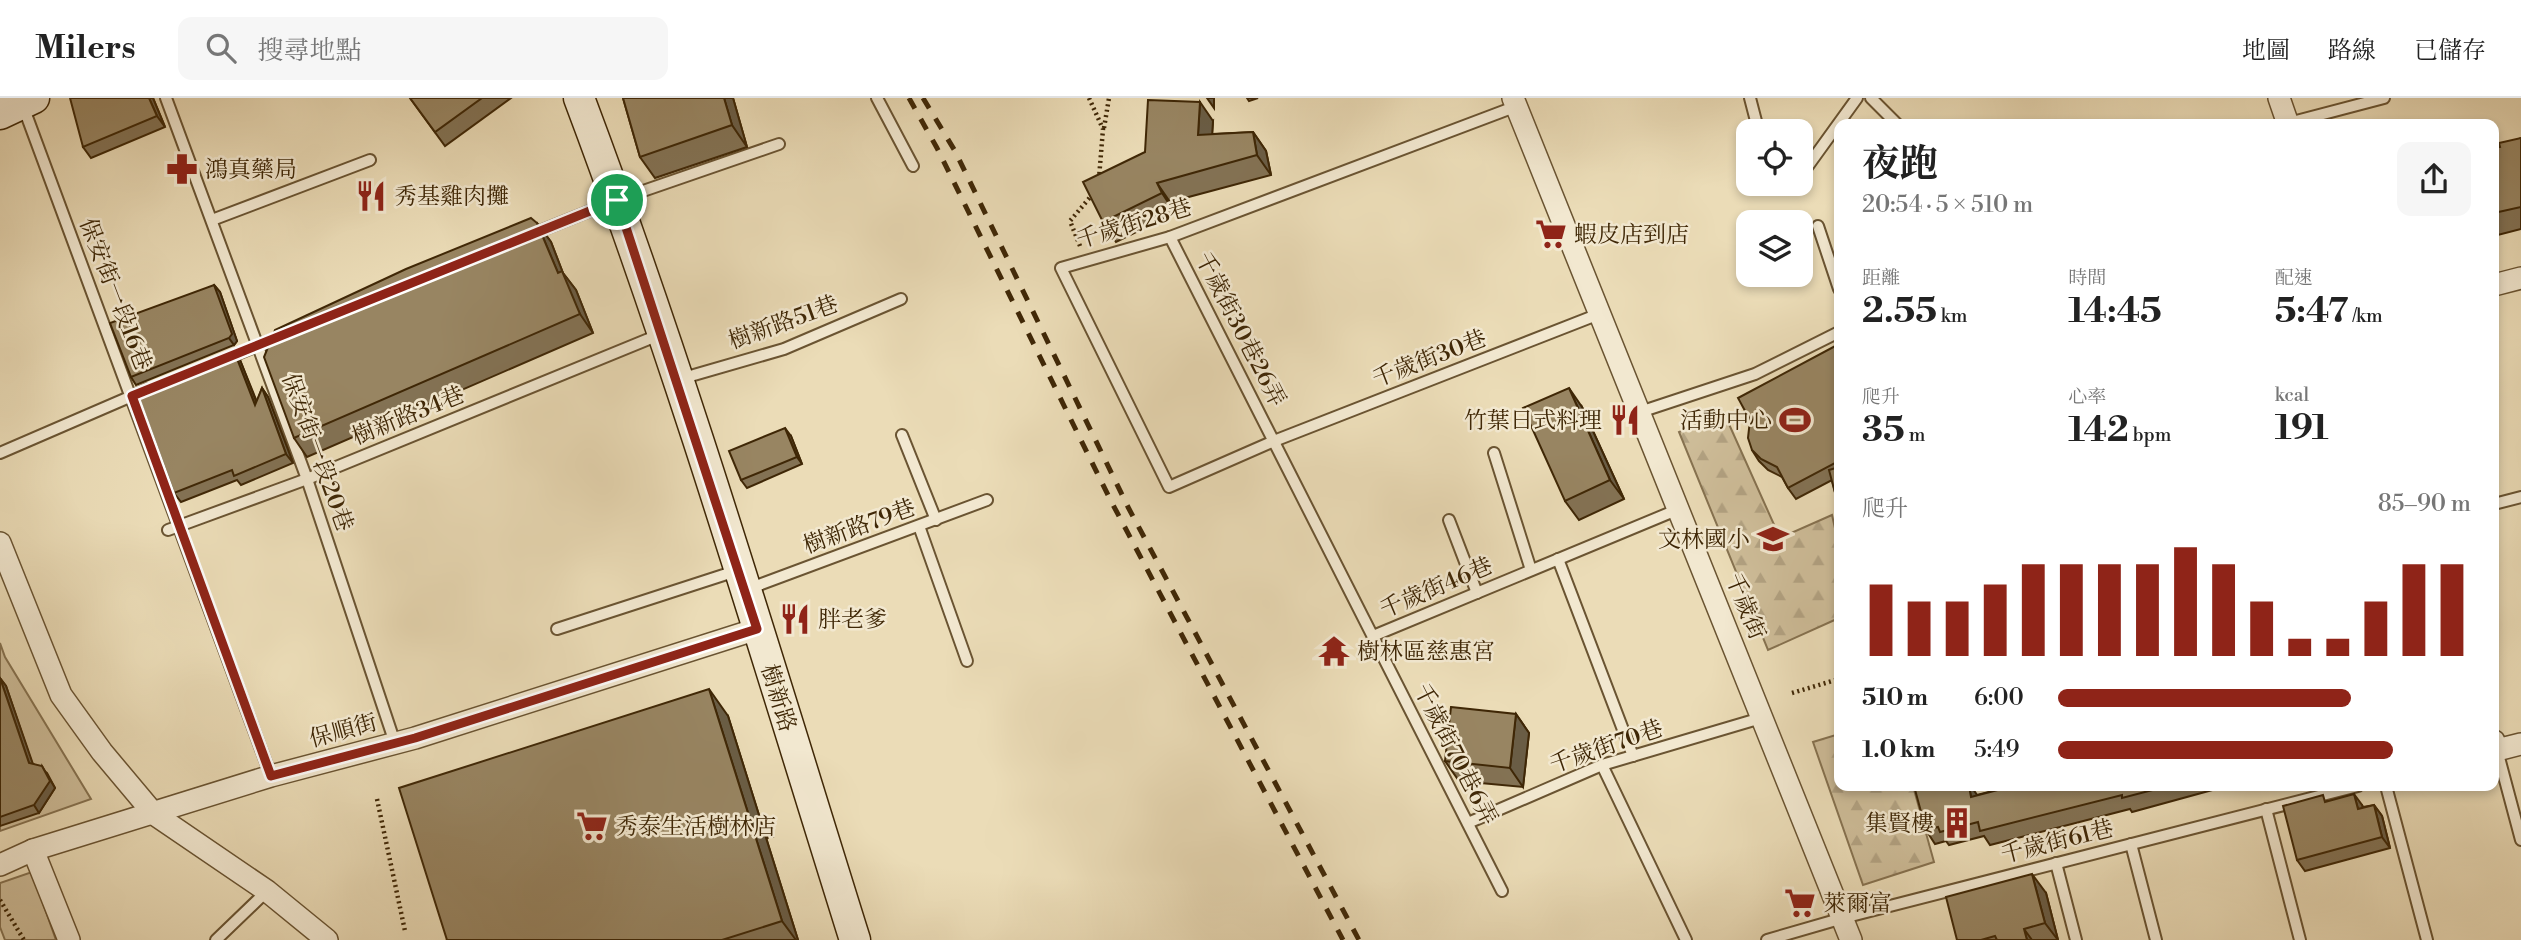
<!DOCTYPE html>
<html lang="zh-TW">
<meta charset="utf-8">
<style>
:root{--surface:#fff;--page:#f6f6f6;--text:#222;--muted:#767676;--line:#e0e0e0;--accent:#8f2418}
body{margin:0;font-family:"Libre Bodoni","Noto Serif TC",serif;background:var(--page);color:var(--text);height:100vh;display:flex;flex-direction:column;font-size:26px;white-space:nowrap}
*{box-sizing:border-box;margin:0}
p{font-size:23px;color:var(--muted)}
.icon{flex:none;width:38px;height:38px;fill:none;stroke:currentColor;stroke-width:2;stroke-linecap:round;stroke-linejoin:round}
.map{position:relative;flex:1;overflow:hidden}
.details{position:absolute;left:1834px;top:21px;width:665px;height:672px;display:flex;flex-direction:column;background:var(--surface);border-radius:14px;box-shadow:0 4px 10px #0003}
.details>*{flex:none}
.fabs{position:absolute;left:1736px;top:21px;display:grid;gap:14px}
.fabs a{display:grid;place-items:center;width:77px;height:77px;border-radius:14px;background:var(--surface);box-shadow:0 4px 10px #0003;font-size:35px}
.pin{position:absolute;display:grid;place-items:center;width:60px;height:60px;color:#fff;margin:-30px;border:4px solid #fff;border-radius:50%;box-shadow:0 2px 7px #0007}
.round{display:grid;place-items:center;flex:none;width:74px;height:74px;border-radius:14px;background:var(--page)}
.head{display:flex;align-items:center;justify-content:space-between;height:119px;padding:0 28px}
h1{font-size:38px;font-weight:700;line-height:52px}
.figures{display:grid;grid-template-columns:repeat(3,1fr);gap:10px;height:119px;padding:7px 28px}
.figures div{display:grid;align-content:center}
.figures b{font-size:35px;font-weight:700}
.figures small{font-size:19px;font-weight:400}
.figures p{font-size:19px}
.chart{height:196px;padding:14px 28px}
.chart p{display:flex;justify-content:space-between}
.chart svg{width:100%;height:126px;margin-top:7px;stroke:var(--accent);stroke-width:6}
ul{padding:0 28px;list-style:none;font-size:23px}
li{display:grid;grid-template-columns:112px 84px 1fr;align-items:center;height:52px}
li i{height:18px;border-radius:9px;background:var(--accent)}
header{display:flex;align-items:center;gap:42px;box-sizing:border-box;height:98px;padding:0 35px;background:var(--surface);border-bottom:2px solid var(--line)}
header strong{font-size:33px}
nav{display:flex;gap:38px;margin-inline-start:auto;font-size:24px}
.search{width:490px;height:63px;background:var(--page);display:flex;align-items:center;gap:18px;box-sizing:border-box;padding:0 24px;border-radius:14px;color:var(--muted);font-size:26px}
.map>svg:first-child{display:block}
.forest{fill:url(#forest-firs);stroke:#867250;stroke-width:2}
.green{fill:#cebd99;stroke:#867250;stroke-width:2}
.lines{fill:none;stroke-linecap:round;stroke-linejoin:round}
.lane-casing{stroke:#6a5432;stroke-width:14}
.street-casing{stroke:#6a5432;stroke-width:24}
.secondary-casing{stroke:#3f2706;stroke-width:33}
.path{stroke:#3f2706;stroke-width:4.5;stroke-dasharray:2 3.5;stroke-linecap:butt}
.lane{stroke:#f2e8d0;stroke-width:10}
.street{stroke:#f2e8d0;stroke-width:21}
.secondary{stroke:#f2e8d0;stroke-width:30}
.rail{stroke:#3f2706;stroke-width:5;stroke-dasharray:12 12;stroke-linecap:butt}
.wall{fill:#837254;stroke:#3f2706;stroke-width:2}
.shaded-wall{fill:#6a5d45;stroke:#3f2706;stroke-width:2}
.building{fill:#988562;stroke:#3f2706;stroke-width:2}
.route-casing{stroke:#fff;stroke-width:14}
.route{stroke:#8f2418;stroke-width:9}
.labels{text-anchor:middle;stroke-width:5;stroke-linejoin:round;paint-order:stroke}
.poi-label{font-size:23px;fill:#3f2706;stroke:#f2e8d0;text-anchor:start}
.street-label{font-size:23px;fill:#3f2706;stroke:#f2e8d0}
</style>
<header>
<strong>Milers</strong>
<div class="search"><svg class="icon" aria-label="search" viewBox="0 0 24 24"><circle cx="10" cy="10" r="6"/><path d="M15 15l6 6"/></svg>搜尋地點</div>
<nav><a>地圖</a><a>路線</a><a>已儲存</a></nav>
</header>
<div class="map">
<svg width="2521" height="842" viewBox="0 0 2521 842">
<defs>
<pattern id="forest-firs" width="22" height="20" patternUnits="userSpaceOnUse" patternTransform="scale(1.75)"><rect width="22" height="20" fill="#cebd99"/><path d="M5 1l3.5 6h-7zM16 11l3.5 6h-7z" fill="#b2a282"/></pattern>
</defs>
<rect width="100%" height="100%" fill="#ebdcb7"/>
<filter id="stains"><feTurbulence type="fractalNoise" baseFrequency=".00286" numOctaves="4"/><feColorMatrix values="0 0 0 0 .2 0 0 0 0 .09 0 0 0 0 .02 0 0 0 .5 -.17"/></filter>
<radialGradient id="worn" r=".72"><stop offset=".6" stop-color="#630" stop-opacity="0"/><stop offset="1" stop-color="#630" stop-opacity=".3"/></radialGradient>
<g class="forest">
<path d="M1724,315L1780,440L1832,417L1839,448V520L1768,552L1679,334Z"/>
<path d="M1839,636V688H1913L1934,764L1863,787L1813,644Z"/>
</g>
<g class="green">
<path d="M0,545L5,559L91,701L0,733Z"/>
<path d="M32,774L56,842H5L0,829V785Z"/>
</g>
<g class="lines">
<defs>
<g id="lane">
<path d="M166,0L307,381L395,645"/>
<path d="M877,0L913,68"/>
<path d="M1750,0L1756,23"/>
<path d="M1871,0L1897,26"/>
<path d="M23,8L271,678"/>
<path d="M1517,8L1170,139L1061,170L1169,389L1274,343L1599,216"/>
<path d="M2285,26L2384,0"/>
<path d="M1805,72L1857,0"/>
<path d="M212,122L370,62"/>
<path d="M1818,128L1839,191"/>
<path d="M530,137L617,102L779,46"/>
<path d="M1170,139L1502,793"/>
<path d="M225,261L282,238"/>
<path d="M680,281L784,251L901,201"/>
<path d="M1640,314L1755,276L1839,234"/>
<path d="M902,337L936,422"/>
<path d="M0,355L148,291"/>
<path d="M1494,355L1531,472"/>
<path d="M2494,406L2521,399"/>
<path d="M1449,422L1477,495"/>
<path d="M919,428L967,563"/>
<path d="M168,432L307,381L661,236"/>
<path d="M1558,461L1633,658"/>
<path d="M748,491L987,402"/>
<path d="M557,531L739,472"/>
<path d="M1373,538L1679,411"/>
<path d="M2494,653L2497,652L2521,742"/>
<path d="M1602,667L1686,842"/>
<path d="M2386,688L2427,842"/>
<path d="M2266,711L2300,842"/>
<path d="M1468,725L1602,667L1761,620"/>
<path d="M2131,746L2156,842"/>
<path d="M2056,765L2076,842"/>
<path d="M216,842L267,793"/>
<path d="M1767,842L1843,820L2358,688"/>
</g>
<g id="street">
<path d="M1513,0L1851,842"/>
<path d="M2279,0L2288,26"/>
<path d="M2494,187L2521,180"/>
<path d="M0,445L61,597L102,654L154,716L267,793L327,842"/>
<path d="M2494,643L2497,652L2521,646"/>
<path d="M33,752L69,842"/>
<path d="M0,767L33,752L271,678L415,640L757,531"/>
</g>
<g id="secondary">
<path d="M579,0C683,276 767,561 855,842"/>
<path d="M0,16L34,0"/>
</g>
</defs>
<use href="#lane" class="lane-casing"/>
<use href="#street" class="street-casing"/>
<use href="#secondary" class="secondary-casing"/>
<g class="path">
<path d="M1089,0L1103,31L1099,80"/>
<path d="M1104,30L1109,0"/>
<path d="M1080,148L1070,123L1092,97"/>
<path d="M1792,595L1839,581"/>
<path d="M377,701L405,833"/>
<path d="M761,740L776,737"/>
<path d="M0,802L24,842"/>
</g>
<use href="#lane" class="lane"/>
<use href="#street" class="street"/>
<use href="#secondary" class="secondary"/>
<g class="rail">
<path d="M909,0L937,50L1111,403L1343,842"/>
<path d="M923,0L955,53L1128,409L1359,842"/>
</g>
</g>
<g class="wall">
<path d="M153,0L165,29L91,60L83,49Z"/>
<path d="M410,0H511L445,48Z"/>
<path d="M623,0H733L747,49L655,80L640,59Z"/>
<path d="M1247,0H1258L1249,3Z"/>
<path d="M1213,23L1212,36L1253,34L1266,53L1271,77L1170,104L1175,115L1116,144L1103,124Z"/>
<path d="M2521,40V131L2494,138V50L2500,49Z"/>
<path d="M537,125L551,144L563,175L576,192L593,235L307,359L294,340Z"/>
<path d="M214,187L220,194L237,243L234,247L136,287L131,279Z"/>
<path d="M1839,246V410L1832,382L1796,401L1788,390L1782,379L1768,372L1759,363L1752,352Z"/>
<path d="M234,253L240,262L257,304L262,290L268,299L293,365L241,387L237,382L181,404L174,395Z"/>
<path d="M1582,309L1624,401L1579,422L1565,403Z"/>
<path d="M791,338L802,366L747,390L741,382Z"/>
<path d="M0,580L6,588L32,665L47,675L55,690L39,715L0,728Z"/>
<path d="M1516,616L1529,635L1523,689L1459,683L1445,663Z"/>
<path d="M728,618L798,842H447Z"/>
<path d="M2013,688H2227L2132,714L2130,711L1990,747L1984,738L1949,747L1946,743L1935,746L1926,732L1977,697Z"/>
<path d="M2327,703L2362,707L2363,709L2374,707L2382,718L2390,750L2305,773L2297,762Z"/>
<path d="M2046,795L2058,842H1957Z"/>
</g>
<g class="shaded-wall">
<path d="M149,0H153L165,29L157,18Z"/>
<path d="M724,0H733L747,49L732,27Z"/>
<path d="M1207,0H1214V10Z"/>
<path d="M1200,4L1213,23L1211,56L1198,37Z"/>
<path d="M1253,34L1266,53L1271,77L1257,57Z"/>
<path d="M1157,85L1170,104L1175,115L1162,95Z"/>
<path d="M537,125L551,144L563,175L576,192L593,235L580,216L558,175Z"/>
<path d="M214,187L220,194L237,243L234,247L229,240Z"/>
<path d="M234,253L240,262L261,316L255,307Z"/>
<path d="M262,290L268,299L293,365L286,356Z"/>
<path d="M1569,290L1582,309L1624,401L1610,382Z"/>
<path d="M785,330L791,338L802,366L797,359Z"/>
<path d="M0,580L6,588L35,672L29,665Z"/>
<path d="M709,591L728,618L798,842H796L782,823Z"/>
<path d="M1516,616L1529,635L1523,689L1510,670Z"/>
<path d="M42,668L55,690L39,715L34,707Z"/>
<path d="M1969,688H1971L1977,697L1981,712L1971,699Z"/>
<path d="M2354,696L2362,707L2366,722L2358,711Z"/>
<path d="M2374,707L2382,718L2390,750L2382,739Z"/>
<path d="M2032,776L2046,795L2058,842L2045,825Z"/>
<path d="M2024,831L2032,842H2027Z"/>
</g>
<g class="building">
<path d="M71,0H149L157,18L83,49L70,0Z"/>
<path d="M410,0H482L435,34Z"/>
<path d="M623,0H724L732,27L640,59Z"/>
<path d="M1148,2L1200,4L1198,37L1253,34L1257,57L1157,85L1162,95L1103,124L1083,84L1145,54Z"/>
<path d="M2521,40V109L2494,115V50L2500,49L2499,45Z"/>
<path d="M531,120L537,125L558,175L562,173L580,216L294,340L264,259L275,232L406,171Z"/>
<path d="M214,187L232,236L229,240L131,279L110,225Z"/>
<path d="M1839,246V363L1788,390L1777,369L1761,361L1752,352L1748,340L1750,322L1738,300Z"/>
<path d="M234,253L255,307L262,290L286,356L234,378L232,372L174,395L136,292Z"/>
<path d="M1569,290L1610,382L1565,403L1523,310Z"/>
<path d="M785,330L797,359L741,382L729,353Z"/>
<path d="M1839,369V410L1829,372Z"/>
<path d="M0,580L29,665L42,668L50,683L34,707L0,719Z"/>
<path d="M709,591L782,823L722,842H447L399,690Z"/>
<path d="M1451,609L1516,616L1510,670L1445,663Z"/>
<path d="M1914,688H1969L1971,699L2013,688H2168L2122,700V697L1980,733L1978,724L1940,734L1938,729L1926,732Z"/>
<path d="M2354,696L2358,711L2374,707L2382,739L2297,762L2283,708L2323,697L2325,704Z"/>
<path d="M2032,776L2045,825L2024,831L2027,842H1997L1995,838L1981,842H1957L1946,799Z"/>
</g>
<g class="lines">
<defs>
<path id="route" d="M617,102L757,531L415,640L271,678L132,298Z"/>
</defs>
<use href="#route" class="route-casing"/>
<use href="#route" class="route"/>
</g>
<defs>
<symbol id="pharmacy-bare" viewBox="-9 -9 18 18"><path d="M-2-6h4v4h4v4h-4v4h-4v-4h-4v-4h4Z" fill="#8f2418" stroke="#f2e8d0" stroke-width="2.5" paint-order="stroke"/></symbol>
<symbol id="restaurant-bare" viewBox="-9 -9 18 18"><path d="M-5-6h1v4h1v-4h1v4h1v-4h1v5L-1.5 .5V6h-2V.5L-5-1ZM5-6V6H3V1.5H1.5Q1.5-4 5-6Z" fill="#8f2418" stroke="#f2e8d0" stroke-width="2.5" paint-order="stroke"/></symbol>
<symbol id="supermarket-bare" viewBox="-9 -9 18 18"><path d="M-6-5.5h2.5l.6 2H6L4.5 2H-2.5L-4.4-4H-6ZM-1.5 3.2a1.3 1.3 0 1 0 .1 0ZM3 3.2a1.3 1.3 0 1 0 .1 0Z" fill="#8f2418" stroke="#f2e8d0" stroke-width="2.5" paint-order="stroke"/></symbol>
<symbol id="stadium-bare" viewBox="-9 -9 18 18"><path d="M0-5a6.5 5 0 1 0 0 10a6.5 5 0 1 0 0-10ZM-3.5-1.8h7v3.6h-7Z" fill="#8f2418" stroke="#f2e8d0" stroke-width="2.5" paint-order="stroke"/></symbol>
<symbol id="school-bare" viewBox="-9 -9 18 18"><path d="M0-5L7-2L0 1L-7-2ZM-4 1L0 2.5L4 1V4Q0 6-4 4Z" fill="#8f2418" stroke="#f2e8d0" stroke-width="2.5" paint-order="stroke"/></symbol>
<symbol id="temple-bare" viewBox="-9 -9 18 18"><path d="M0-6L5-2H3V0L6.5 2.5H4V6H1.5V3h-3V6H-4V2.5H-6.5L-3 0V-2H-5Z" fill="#8f2418" stroke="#f2e8d0" stroke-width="2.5" paint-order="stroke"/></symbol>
<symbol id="building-bare" viewBox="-9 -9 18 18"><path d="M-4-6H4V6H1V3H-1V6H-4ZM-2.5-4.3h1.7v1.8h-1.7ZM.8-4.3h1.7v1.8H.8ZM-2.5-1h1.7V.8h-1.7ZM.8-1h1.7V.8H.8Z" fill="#8f2418" stroke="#f2e8d0" stroke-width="2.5" paint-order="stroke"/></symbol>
</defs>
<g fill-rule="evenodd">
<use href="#pharmacy-bare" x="160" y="49" width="44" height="44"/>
<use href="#restaurant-bare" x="349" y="76" width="44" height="44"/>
<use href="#supermarket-bare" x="1529" y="114" width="44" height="44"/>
<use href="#restaurant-bare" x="1603" y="300" width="44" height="44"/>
<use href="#stadium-bare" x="1773" y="300" width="44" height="44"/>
<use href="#school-bare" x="1751" y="419" width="44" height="44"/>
<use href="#restaurant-bare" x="773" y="499" width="44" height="44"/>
<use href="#temple-bare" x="1312" y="531" width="44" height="44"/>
<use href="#building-bare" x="1935" y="703" width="44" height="44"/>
<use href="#supermarket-bare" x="570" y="706" width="44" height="44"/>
<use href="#supermarket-bare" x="1778" y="783" width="44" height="44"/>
</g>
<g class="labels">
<g class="poi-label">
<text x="205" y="79">鴻真藥局</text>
<text x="394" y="106">秀基雞肉攤</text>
<text x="1574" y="144">蝦皮店到店</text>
<text x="1602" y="330" text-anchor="end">竹葉日式料理</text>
<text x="1772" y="330" text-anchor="end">活動中心</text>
<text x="1750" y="449" text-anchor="end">文林國小</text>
<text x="818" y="529">胖老爹</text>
<text x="1357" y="561">樹林區慈惠宮</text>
<text x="1934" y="733" text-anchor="end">集賢樓</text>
<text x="615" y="736">秀泰生活樹林店</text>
<text x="1823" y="813">萊爾富</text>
</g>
<g class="street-label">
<text transform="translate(1134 125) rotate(-17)" y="8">千歲街28巷</text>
<text transform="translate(116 196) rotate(69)" y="8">保安街一段16巷</text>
<text transform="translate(783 224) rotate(-20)" y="8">樹新路51巷</text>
<text transform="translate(1241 231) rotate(63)" y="8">千歲街30巷26弄</text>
<text transform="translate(1429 260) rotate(-21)" y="8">千歲街30巷</text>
<text transform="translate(408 317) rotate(-22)" y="8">樹新路34巷</text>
<text transform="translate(318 354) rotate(70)" y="8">保安街一段20巷</text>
<text transform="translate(859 428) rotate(-20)" y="8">樹新路79巷</text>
<text transform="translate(1436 489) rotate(-23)" y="8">千歲街46巷</text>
<text transform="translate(1746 508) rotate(68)" y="8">千歲街</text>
<text transform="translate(779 600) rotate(73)" y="8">樹新路</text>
<text transform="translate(343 632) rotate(-15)" y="8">保順街</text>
<text transform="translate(1606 648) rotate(-19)" y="8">千歲街70巷</text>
<text transform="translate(1456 656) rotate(63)" y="8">千歲街70巷6弄</text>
<text transform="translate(2057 743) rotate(-14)" y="8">千歲街61巷</text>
</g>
</g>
<rect width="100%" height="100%" filter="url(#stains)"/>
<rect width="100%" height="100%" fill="url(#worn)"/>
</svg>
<div class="fabs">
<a><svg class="icon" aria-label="locate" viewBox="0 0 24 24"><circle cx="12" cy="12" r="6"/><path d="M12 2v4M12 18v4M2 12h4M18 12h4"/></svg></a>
<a><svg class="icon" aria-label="layers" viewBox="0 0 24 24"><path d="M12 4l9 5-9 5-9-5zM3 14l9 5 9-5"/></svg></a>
</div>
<div class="pin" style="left:617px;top:102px;background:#1e9e55"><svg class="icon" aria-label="arrive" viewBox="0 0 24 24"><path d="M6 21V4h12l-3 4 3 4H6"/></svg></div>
<section class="details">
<div class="head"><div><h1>夜跑</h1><p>20:54 · 5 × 510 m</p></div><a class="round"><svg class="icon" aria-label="share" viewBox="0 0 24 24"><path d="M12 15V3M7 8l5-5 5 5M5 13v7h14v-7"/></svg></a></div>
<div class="figures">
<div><p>距離</p><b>2.55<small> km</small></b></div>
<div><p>時間</p><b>14:45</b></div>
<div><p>配速</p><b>5:47<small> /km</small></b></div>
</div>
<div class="figures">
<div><p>爬升</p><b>35<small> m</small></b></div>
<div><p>心率</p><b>142<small> bpm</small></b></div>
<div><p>kcal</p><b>191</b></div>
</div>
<div class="chart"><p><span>爬升</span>85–90 m</p>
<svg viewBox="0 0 160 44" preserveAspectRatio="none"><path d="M5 44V19M15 44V25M25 44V25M35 44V19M45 44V12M55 44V12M65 44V12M75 44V12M85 44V6M95 44V12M105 44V25M115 44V38M125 44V38M135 44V25M145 44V12M155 44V12"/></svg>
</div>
<ul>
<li><b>510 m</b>6:00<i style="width:71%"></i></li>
<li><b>1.0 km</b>5:49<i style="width:81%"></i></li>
</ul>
</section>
</div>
